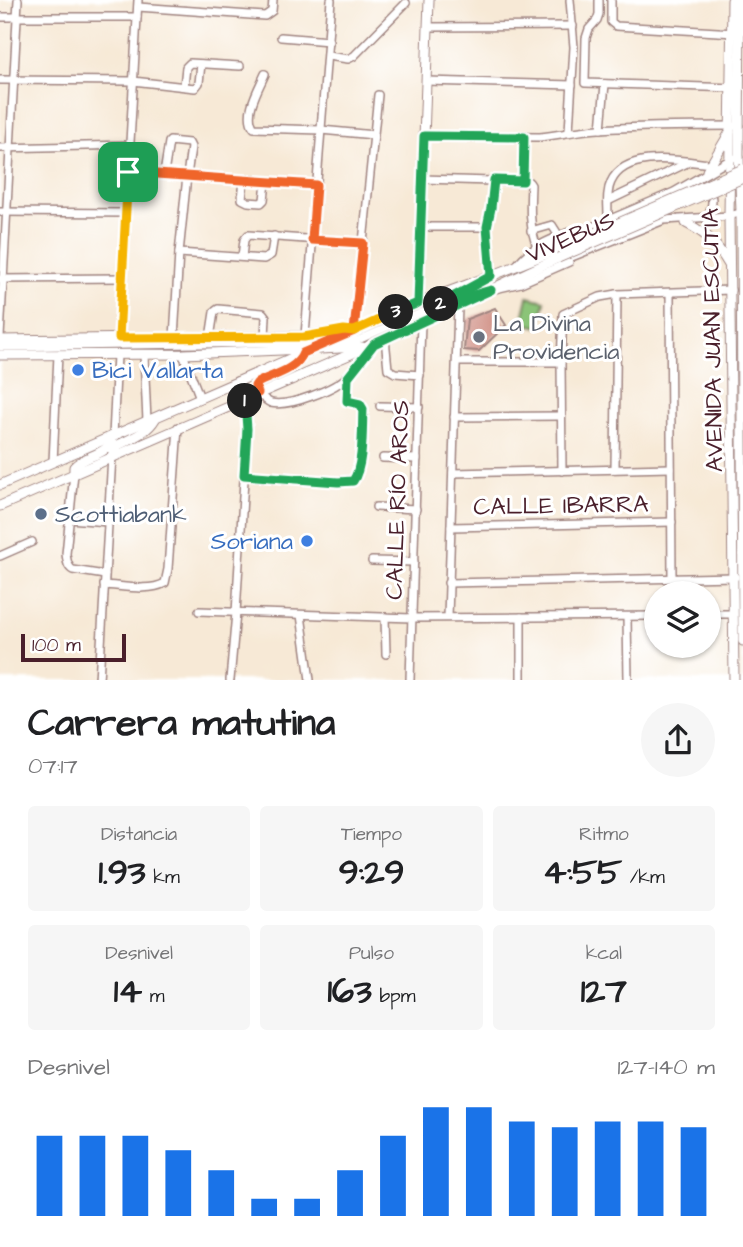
<!DOCTYPE html>
<html lang="es">
<meta charset="utf-8">
<style>
:root{--surface:#fff;--page:#f6f6f6;--text:#202124;--muted:#757577;--accent:#1a73e8}
body{margin:0;font-family:"Architects Daughter",sans-serif;background:var(--page);color:var(--text);height:100vh;display:flex;flex-direction:column;font-size:26px;white-space:nowrap}
*{box-sizing:border-box;margin:0}
p{font-size:23px;color:var(--muted)}
.icon{flex:none;width:38px;height:38px;fill:none;stroke:currentColor;stroke-width:2;stroke-linecap:round;stroke-linejoin:round}
.map{position:relative;height:680px;overflow:hidden}
.side{display:flex;flex-direction:column;background:var(--surface);flex:1}
.side>*{flex:none}
.controls{position:absolute;left:644px;top:581px;display:grid;gap:14px}
.controls a{display:grid;place-items:center;width:77px;height:77px;border-radius:50%;background:var(--surface);box-shadow:0 2px 5px #0004;font-size:35px}
.scale{position:absolute;left:21px;bottom:18px;width:105px;box-sizing:border-box;padding-left:7px;border:4px solid #4a1f2b;border-top:0;font-size:19px;line-height:24px;white-space:nowrap;color:#4a1f2b;-webkit-text-stroke:5px #fff;paint-order:stroke}
.pin{position:absolute;display:grid;place-items:center;width:60px;height:60px;color:#fff;margin:-30px;border-radius:14px;box-shadow:0 4px 10px #0006}
.km{position:absolute;width:35px;height:35px;margin:-18px;border-radius:50%;background:#222;color:#fff;font-size:19px;line-height:35px;text-align:center}
.round{display:grid;place-items:center;flex:none;width:74px;height:74px;border-radius:37px;background:var(--page)}
.headline{display:flex;align-items:center;justify-content:space-between;height:119px;padding:0 28px}
h1{font-size:38px;font-weight:700;line-height:52px}
.metrics{display:grid;grid-template-columns:repeat(3,1fr);gap:10px;height:119px;padding:7px 28px}
.metrics div{display:grid;align-content:center;border-radius:7px;background:var(--page);text-align:center}
.metrics b{font-size:35px;font-weight:700}
.metrics small{font-size:19px;font-weight:400}
.metrics p{font-size:19px}
.chart{height:196px;padding:14px 28px}
.chart p{display:flex;justify-content:space-between}
.chart svg{width:100%;height:126px;margin-top:7px;stroke:var(--accent);stroke-width:6}
.map>svg:first-child{display:block}
.green{fill:#8bc478;stroke:#6a7252;stroke-width:2}
.building{fill:#d4998f}
.lines{fill:none;stroke-linecap:round;stroke-linejoin:round}
.minor-casing{stroke:#a08480;stroke-width:10}
.major-casing{stroke:#a08480;stroke-width:11}
.minor{stroke:#fff;stroke-width:7}
.major{stroke:#fff;stroke-width:9}
.major-bridge-casing{stroke:#a08480;stroke-width:11;stroke-linecap:butt}
.major-bridge{stroke:#fff;stroke-width:9}
.split-1-casing{stroke:#fff;stroke-width:14}
.split-2-casing{stroke:#fff;stroke-width:14}
.split-3-casing{stroke:#fff;stroke-width:14}
.split-4-casing{stroke:#fff;stroke-width:14}
.split-1{stroke:#f0652b;stroke-width:9}
.split-2{stroke:#22a559;stroke-width:9}
.split-3{stroke:#22a559;stroke-width:9}
.split-4{stroke:#f5b400;stroke-width:9}
.worship-dot{fill:#6b7280;stroke:#fff;stroke-width:2.5}
.shop-dot{fill:#3f7fe0;stroke:#fff;stroke-width:2.5}
.service-dot{fill:#5c6f8a;stroke:#fff;stroke-width:2.5}
.labels{text-anchor:middle;stroke-width:6;stroke-linejoin:round;paint-order:stroke}
.street-label{font-size:24px;fill:#4a1f2b;stroke:#fff}
.worship-label{font-size:24px;fill:#5b616d;stroke:#fff;text-anchor:start}
.shop-label{font-size:24px;fill:#366cbe;stroke:#fff;text-anchor:start}
.service-label{font-size:24px;fill:#4e5e75;stroke:#fff;text-anchor:start}
</style>
<div class="map">
<svg width="743" height="680" viewBox="0 0 743 680">
<rect width="100%" height="100%" fill="#fff"/>
<filter id="ink" filterUnits="userSpaceOnUse"><feTurbulence type="fractalNoise" baseFrequency=".0143" numOctaves="2"/><feDisplacementMap in="SourceGraphic" scale="14" xChannelSelector="R" yChannelSelector="G"/><feConvolveMatrix kernelMatrix="1 2 1 2 8 2 1 2 1" color-interpolation-filters="sRGB"/></filter>
<filter id="wash" filterUnits="userSpaceOnUse"><feTurbulence type="fractalNoise" baseFrequency=".00686" numOctaves="4" result="noise"/><feDisplacementMap in="SourceGraphic" scale="28" xChannelSelector="R" yChannelSelector="G"/><feGaussianBlur stdDeviation="1.57" result="paint"/><feColorMatrix in="noise" values="0 0 0 0 0 0 0 0 0 0 0 0 0 0 0 0 0 1.4 0 .05"/><feComposite in="paint" operator="in"/></filter>
<g filter="url(#wash)">
<rect width="100%" height="100%" fill="#f7e9d6"/>
<path class="green" d="M528,297L545,301L539,327L522,323Z"/>
<g id="blocks">
<path class="building" d="M495,308L506,325L479,351L464,350L467,319Z"/>
</g>
</g>
<g filter="url(#ink)">
<use href="#blocks" fill-opacity="0" stroke="#a08480" stroke-width="2"/>
<g class="lines">
<defs>
<g id="minor">
<path d="M599,0V14L597,20L589,29L586,38L585,83L735,88"/>
<path d="M611,0V22L616,26L735,33"/>
<path d="M138,7L265,16L272,11L273,0"/>
<path d="M0,17H137"/>
<path d="M428,27L573,26"/>
<path d="M281,37L329,41"/>
<path d="M328,56L348,59L354,56L406,3"/>
<path d="M265,74C259,88 243,114 254,128L321,130L374,135"/>
<path d="M0,80L133,81L195,88L199,83L201,64"/>
<path d="M426,81L572,85"/>
<path d="M184,86L186,67L190,63L240,66"/>
<path d="M601,129L605,84"/>
<path d="M569,131L574,47L570,0"/>
<path d="M424,136L540,137C560,135 578,130 599,129C645,126 693,126 739,126"/>
<path d="M0,148L129,145"/>
<path d="M128,172L187,176L191,147L189,143L170,141L169,142L164,174"/>
<path d="M422,179L529,182L531,185C530,208 529,226 537,247"/>
<path d="M244,180L242,199L248,202L261,203L264,200L266,182"/>
<path d="M523,181L524,137"/>
<path d="M608,201L689,162"/>
<path d="M0,212L126,213"/>
<path d="M608,216C608,205 606,192 611,182C626,149 682,161 710,164"/>
<path d="M706,219C712,208 715,199 708,188"/>
<path d="M421,227H487"/>
<path d="M531,231L552,225L559,236"/>
<path d="M539,252L580,232L674,192L733,158"/>
<path d="M179,253L264,259L271,255L274,236"/>
<path d="M242,257L244,240L248,235L363,243"/>
<path d="M564,260L664,220L729,216L743,212"/>
<path d="M516,266C531,245 557,237 580,228"/>
<path d="M491,276L487,227L491,208L494,180"/>
<path d="M1,279L123,278"/>
<path d="M495,289L521,283L569,262"/>
<path d="M670,293L672,578"/>
<path d="M449,299L473,286"/>
<path d="M354,331L378,95"/>
<path d="M305,336L331,0"/>
<path d="M0,337L18,0"/>
<path d="M119,338L138,0"/>
<path d="M174,338L179,253L187,176L316,185"/>
<path d="M210,338L214,312L218,309L263,313L266,317L265,337"/>
<path d="M385,338L388,369L395,373L420,375"/>
<path d="M0,347L327,342L358,340L438,305L468,297"/>
<path d="M183,354L200,398"/>
<path d="M144,355L147,421"/>
<path d="M457,362H561"/>
<path d="M258,393C262,397 266,401 271,403C290,407 336,389 349,375C358,366 365,354 373,344"/>
<path d="M380,406L419,407"/>
<path d="M454,417L561,416"/>
<path d="M113,436L117,355"/>
<path d="M383,458L417,459"/>
<path d="M53,462L58,355"/>
<path d="M615,469L617,294"/>
<path d="M562,471L561,362L563,314L600,297L617,294L731,290"/>
<path d="M74,473L66,554C67,560 67,567 73,570L105,575"/>
<path d="M453,473L671,468"/>
<path d="M244,475L338,482L353,480C364,467 362,427 363,409L360,404L347,401L348,377"/>
<path d="M376,507L416,509"/>
<path d="M69,519L108,522"/>
<path d="M451,527L672,522"/>
<path d="M0,556L32,542"/>
<path d="M372,561L414,562"/>
<path d="M448,583L735,577"/>
<path d="M104,585C123,586 149,592 165,583L168,569L178,427"/>
<path d="M199,611L412,618L656,616"/>
<path d="M709,614H733"/>
<path d="M301,615L310,680"/>
<path d="M385,617L386,654"/>
<path d="M448,617L458,306"/>
<path d="M521,617V680"/>
<path d="M627,617L628,680"/>
<path d="M99,680L112,456"/>
<path d="M230,680L236,613L247,430L246,406L237,381"/>
<path d="M410,680L421,322"/>
</g>
<g id="major">
<path d="M732,0L729,216L734,680"/>
<path d="M740,0L739,155L741,212L743,641"/>
<path d="M707,171L730,132"/>
<path d="M686,223C709,235 716,243 729,265"/>
<path d="M418,303L429,0"/>
<path d="M0,340L305,336L349,330"/>
<path d="M320,349L362,347"/>
<path d="M0,355L183,354L306,349"/>
<path d="M258,393L255,386L257,383C272,376 295,370 303,354"/>
<path d="M112,456L116,446C130,439 147,433 155,419"/>
<path d="M74,473V467C86,454 108,456 113,437"/>
<path d="M0,485L418,303L491,276L561,248"/>
<path d="M0,506L374,344L558,258"/>
</g>
</defs>
<use href="#minor" class="minor-casing"/>
<use href="#major" class="major-casing"/>
<use href="#minor" class="minor"/>
<use href="#major" class="major"/>
<defs>
<g id="major-bridge">
<path d="M561,248L743,169"/>
<path d="M558,258L743,178"/>
</g>
</defs>
<use href="#major-bridge" class="major-bridge-casing"/>
<use href="#major-bridge" class="major-bridge"/>
</g>
</g>
<g class="lines" filter="url(#ink)">
<defs>
<path id="split-1" d="M128,172L316,185L312,240L363,243L354,331L303,353C297,370 272,375 257,383L255,386L258,393L244,399L245,401"/>
<path id="split-2" d="M245,401L247,429L244,475L338,482L353,481C364,466 362,427 363,409L360,404L347,401L348,377L374,344L491,290L441,304"/>
<path id="split-3" d="M396,312L418,303L424,136L524,137L523,181L494,180L491,208L487,227L491,276L438,305L441,304"/>
<path id="split-4" d="M128,172L119,338L304,337L344,330L354,331L396,312"/>
</defs>
<use href="#split-1" class="split-1-casing"/>
<use href="#split-2" class="split-2-casing"/>
<use href="#split-3" class="split-3-casing"/>
<use href="#split-4" class="split-4-casing"/>
<use href="#split-1" class="split-1"/>
<use href="#split-2" class="split-2"/>
<use href="#split-3" class="split-3"/>
<use href="#split-4" class="split-4"/>
</g>
<circle class="worship-dot" cx="479" cy="337" r="7"/>
<g class="shop-dot">
<circle cx="78" cy="370" r="7"/>
<circle cx="307" cy="541" r="7"/>
</g>
<circle class="service-dot" cx="41" cy="514" r="7"/>
<g class="labels">
<g class="street-label">
<text transform="translate(570 237) rotate(-23)" y="8">VIVEBUS</text>
<text transform="translate(712 340) rotate(-91)" y="8">AVENIDA JUAN ESCUTIA</text>
<text transform="translate(397 500) rotate(-88)" y="8">CALLE RÍO AROS</text>
<text transform="translate(561 505) rotate(-1)" y="8">CALLE IBARRA</text>
</g>
<g class="worship-label">
<text x="493" y="331">La Divina<tspan x="493" dy="28">Providencia</tspan></text>
</g>
<g class="shop-label">
<text x="92" y="378">Bici Vallarta</text>
<text x="293" y="549" text-anchor="end">Soriana</text>
</g>
<g class="service-label">
<text x="55" y="522">Scottiabank</text>
</g>
</g>
</svg>
<div class="controls">
<a><svg class="icon" aria-label="layers" viewBox="0 0 24 24"><path d="M12 4l9 5-9 5-9-5zM3 14l9 5 9-5"/></svg></a>
</div>
<div class="scale">100 m</div>
<div class="pin" style="left:128px;top:172px;background:#1e9e55"><svg class="icon" aria-label="arrive" viewBox="0 0 24 24"><path d="M6 21V4h12l-3 4 3 4H6"/></svg></div>
<b class="km" style="left:245px;top:401px">1</b>
<b class="km" style="left:441px;top:304px">2</b>
<b class="km" style="left:396px;top:312px">3</b>
</div>
<section class="side">
<div class="headline"><div><h1>Carrera matutina</h1><p>07:17</p></div><a class="round"><svg class="icon" aria-label="share" viewBox="0 0 24 24"><path d="M12 15V3M7 8l5-5 5 5M5 13v7h14v-7"/></svg></a></div>
<div class="metrics">
<div><p>Distancia</p><b>1.93<small> km</small></b></div>
<div><p>Tiempo</p><b>9:29</b></div>
<div><p>Ritmo</p><b>4:55<small> /km</small></b></div>
</div>
<div class="metrics">
<div><p>Desnivel</p><b>14<small> m</small></b></div>
<div><p>Pulso</p><b>163<small> bpm</small></b></div>
<div><p>kcal</p><b>127</b></div>
</div>
<div class="chart"><p><span>Desnivel</span>127–140 m</p>
<svg viewBox="0 0 160 44" preserveAspectRatio="none"><path d="M5 44V16M15 44V16M25 44V16M35 44V21M45 44V28M55 44V38M65 44V38M75 44V28M85 44V16M95 44V6M105 44V6M115 44V11M125 44V13M135 44V11M145 44V11M155 44V13"/></svg>
</div>
</section>
